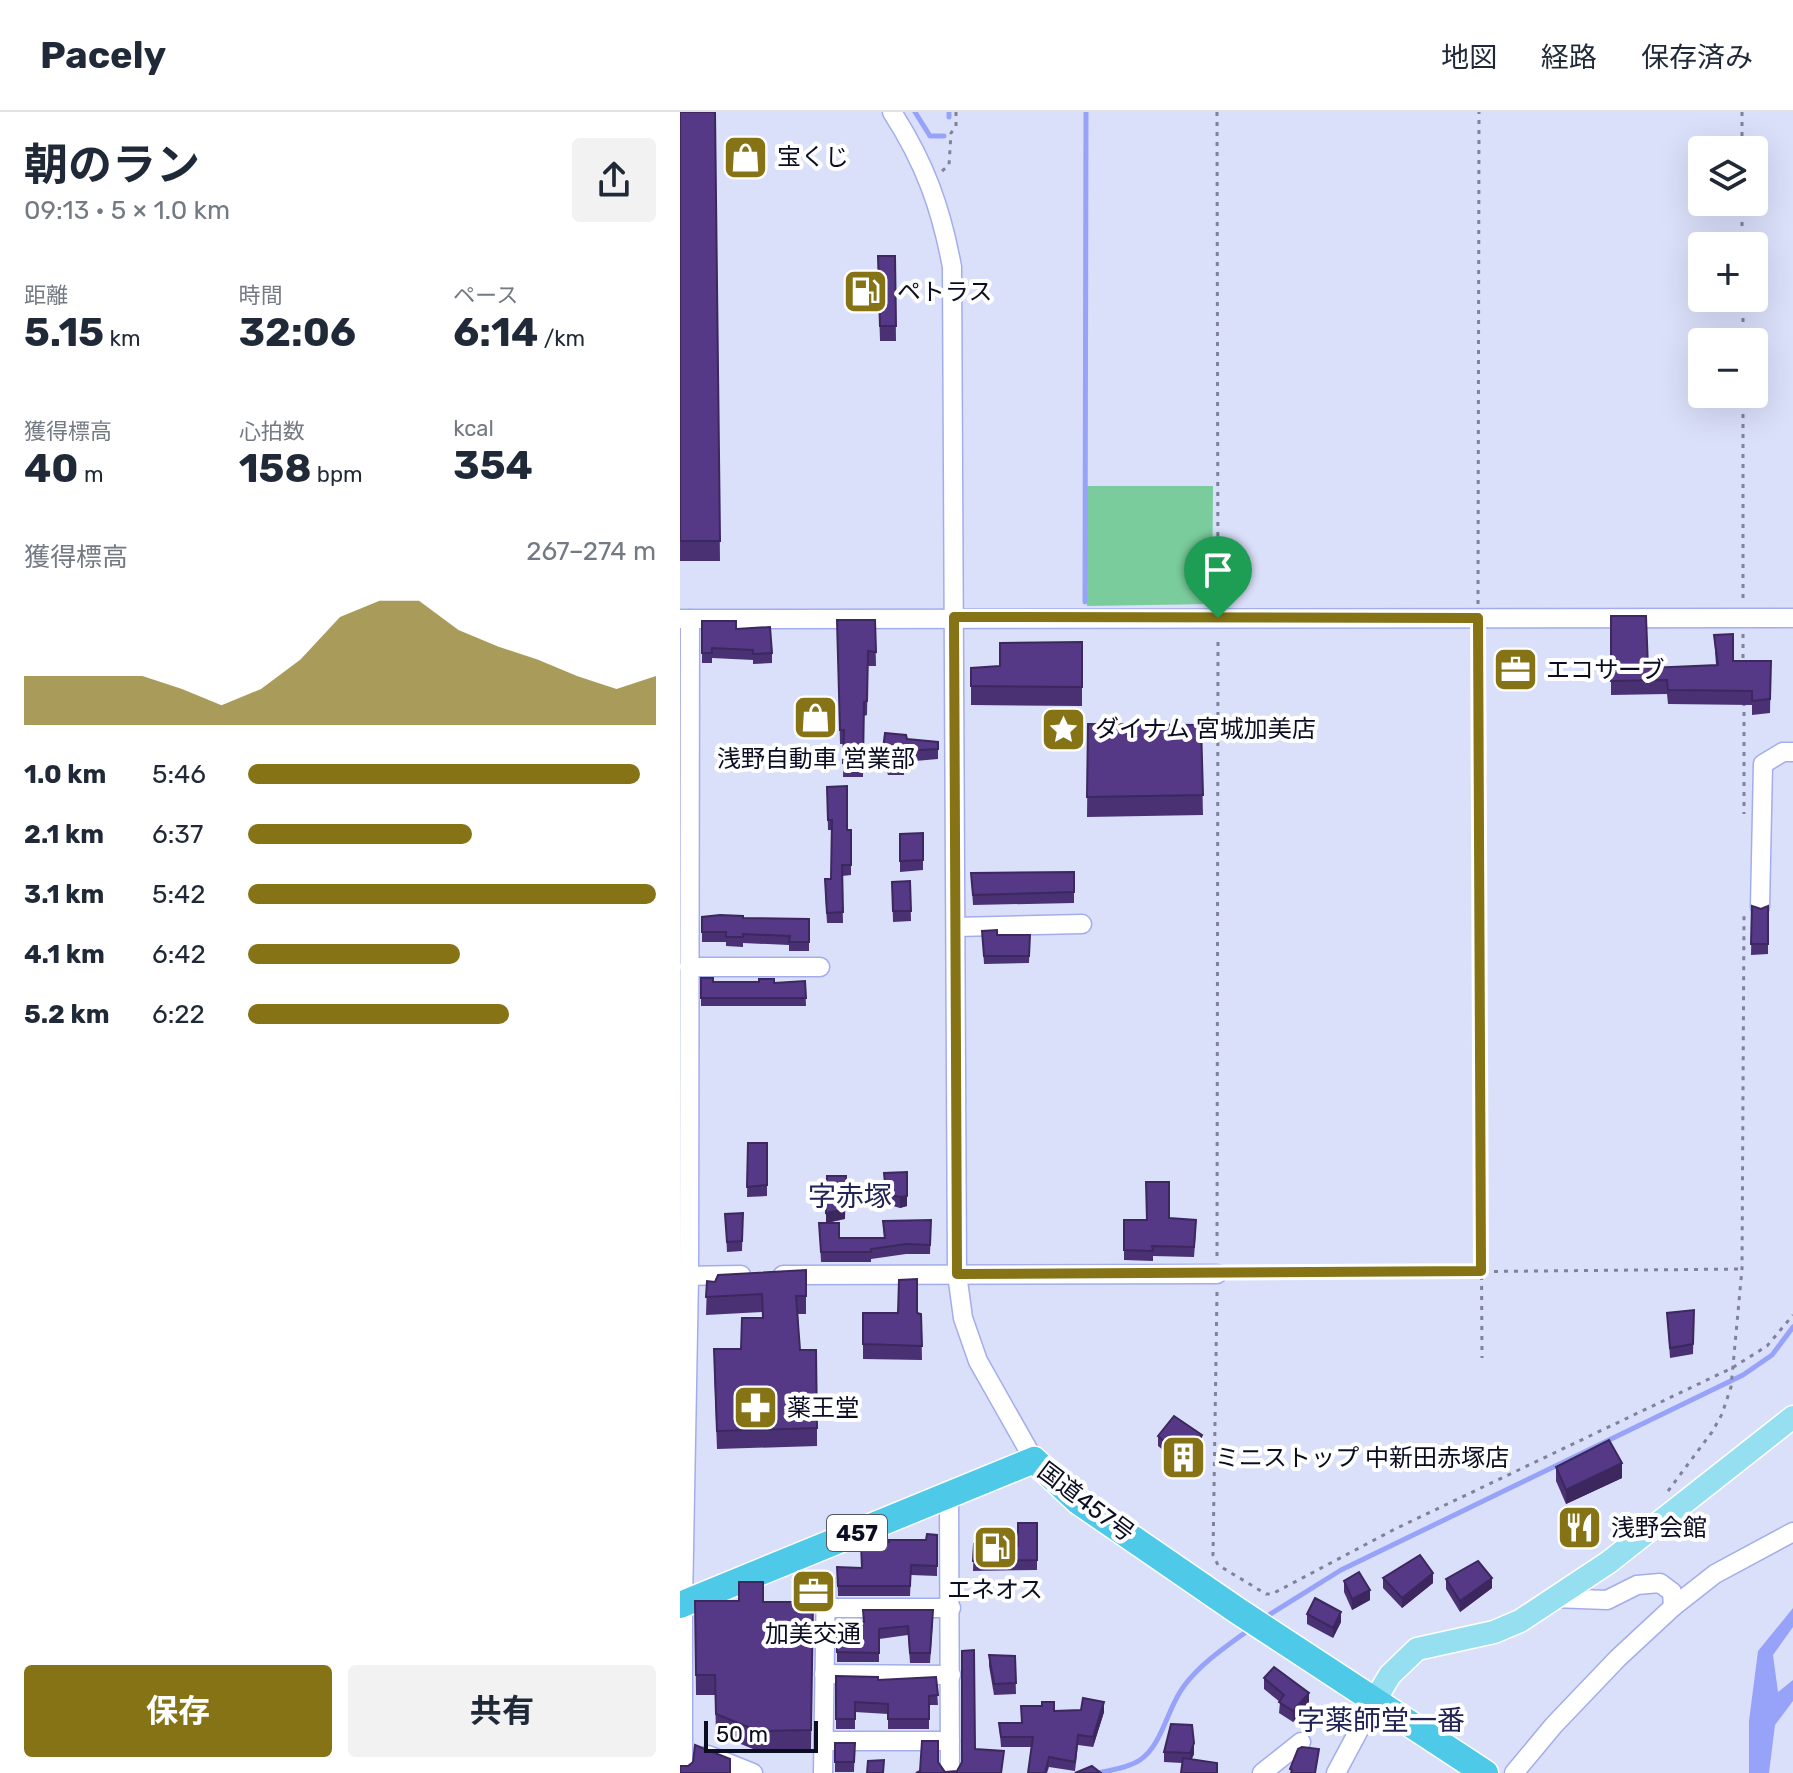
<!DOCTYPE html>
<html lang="ja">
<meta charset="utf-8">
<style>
:root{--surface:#fff;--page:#f2f2f3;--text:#1f2937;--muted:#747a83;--line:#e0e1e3;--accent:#857315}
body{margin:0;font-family:Rubik,"Noto Sans JP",sans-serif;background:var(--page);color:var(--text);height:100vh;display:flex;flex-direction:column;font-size:30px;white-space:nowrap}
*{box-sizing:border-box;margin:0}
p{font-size:26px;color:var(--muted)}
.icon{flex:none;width:44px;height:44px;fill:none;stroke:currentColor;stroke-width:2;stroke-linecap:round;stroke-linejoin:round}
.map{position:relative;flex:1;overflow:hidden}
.drawer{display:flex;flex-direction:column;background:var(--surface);width:680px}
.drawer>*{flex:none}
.controls{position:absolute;left:1008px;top:24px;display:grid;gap:16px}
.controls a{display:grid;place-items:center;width:80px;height:80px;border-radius:8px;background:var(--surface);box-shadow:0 8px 32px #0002;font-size:40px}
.scale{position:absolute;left:24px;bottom:20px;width:114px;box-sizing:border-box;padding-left:8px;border:4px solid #0b0d23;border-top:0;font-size:22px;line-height:28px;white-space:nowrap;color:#0b0d23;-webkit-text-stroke:6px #fff;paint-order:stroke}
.pin{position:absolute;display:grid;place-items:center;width:68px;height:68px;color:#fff;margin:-82px -34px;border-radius:50% 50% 50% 0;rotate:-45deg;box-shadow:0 0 8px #0007}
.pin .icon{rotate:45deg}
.round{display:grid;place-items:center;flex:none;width:84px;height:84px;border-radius:8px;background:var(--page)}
.overview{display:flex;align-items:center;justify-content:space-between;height:136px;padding:0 24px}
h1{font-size:44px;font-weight:700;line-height:60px}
.stats{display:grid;grid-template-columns:repeat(3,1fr);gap:12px;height:136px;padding:8px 24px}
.stats div{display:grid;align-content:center}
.stats b{font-size:40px;font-weight:700}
.stats small{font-size:22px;font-weight:400}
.stats p{font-size:22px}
.chart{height:224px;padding:16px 24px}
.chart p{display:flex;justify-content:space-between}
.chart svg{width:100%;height:144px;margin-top:8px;fill:var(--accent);opacity:.7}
.action{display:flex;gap:16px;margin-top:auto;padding:16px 24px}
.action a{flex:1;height:92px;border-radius:8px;background:var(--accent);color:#fff;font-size:32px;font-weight:700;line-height:92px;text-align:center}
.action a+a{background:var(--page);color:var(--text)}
ul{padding:0 24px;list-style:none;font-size:26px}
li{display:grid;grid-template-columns:128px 96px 1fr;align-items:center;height:60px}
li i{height:20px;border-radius:10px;background:var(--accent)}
header{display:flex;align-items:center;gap:48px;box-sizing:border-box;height:112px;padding:0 40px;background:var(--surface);border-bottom:2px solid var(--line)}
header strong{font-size:38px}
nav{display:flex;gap:44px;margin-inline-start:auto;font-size:28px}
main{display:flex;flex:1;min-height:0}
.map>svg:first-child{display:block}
.green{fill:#7acc9c}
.water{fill:#97a3f9}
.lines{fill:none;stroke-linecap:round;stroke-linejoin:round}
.stream{stroke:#97a3f9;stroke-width:5}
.minor-casing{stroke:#a3adec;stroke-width:21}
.major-casing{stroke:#fff;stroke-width:25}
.highway-casing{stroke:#fff;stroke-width:29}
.path{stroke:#7f829b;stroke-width:3;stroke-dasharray:4 6;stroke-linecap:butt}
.minor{stroke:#fff;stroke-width:18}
.major{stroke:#95dff1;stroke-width:22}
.highway{stroke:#4ec9e8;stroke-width:26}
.wall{fill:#493174}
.shaded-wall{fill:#3c285e}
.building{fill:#553987;stroke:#3c285e;stroke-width:2}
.route-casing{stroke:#fff;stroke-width:16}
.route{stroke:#857315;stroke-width:10}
.labels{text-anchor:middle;stroke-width:8;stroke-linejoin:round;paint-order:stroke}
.shield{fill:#fff;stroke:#545665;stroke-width:2}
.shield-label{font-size:22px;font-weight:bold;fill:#0b0d23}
.poi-label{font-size:24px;fill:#0b0d23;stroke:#fff;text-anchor:start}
.street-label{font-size:24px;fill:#0b0d23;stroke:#fff}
.quarter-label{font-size:28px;fill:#222458;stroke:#fff}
</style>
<header>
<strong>Pacely</strong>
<nav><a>地図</a><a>経路</a><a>保存済み</a></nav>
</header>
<main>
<section class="drawer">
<div class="overview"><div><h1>朝のラン</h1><p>09:13 · 5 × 1.0 km</p></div><a class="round"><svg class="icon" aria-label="share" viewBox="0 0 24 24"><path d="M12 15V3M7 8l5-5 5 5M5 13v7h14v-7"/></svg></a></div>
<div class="stats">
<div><p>距離</p><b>5.15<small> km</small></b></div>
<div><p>時間</p><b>32:06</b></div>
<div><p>ペース</p><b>6:14<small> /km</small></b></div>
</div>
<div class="stats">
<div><p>獲得標高</p><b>40<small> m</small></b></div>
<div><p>心拍数</p><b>158<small> bpm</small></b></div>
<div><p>kcal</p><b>354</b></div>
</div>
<div class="chart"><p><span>獲得標高</span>267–274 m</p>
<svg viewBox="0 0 160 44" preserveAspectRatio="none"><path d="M0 44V29L10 29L20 29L30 29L40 33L50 38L60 33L70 24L80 11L90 6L100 6L110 15L120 20L130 24L140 29L150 33L160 29V44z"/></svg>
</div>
<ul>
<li><b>1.0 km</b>5:46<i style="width:96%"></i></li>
<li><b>2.1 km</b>6:37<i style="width:55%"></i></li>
<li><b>3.1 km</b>5:42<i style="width:100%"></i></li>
<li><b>4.1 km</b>6:42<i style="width:52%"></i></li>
<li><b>5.2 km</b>6:22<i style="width:64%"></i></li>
</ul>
<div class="action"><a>保存</a><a>共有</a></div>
</section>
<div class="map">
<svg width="1113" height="1661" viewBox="0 0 1113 1661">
<rect width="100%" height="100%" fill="#dbe0fa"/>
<path class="green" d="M407,374H533L532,492L407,494Z"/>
<path class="water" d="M1113,1496V1515L1093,1543L1098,1580L1113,1568V1589L1095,1613L1089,1661H1069V1609L1078,1539Z"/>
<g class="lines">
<g class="stream">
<path d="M235,0L250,24H264"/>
<path d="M269,5V0"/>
<path d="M405,490L406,0"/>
<path d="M584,1506L661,1458L1063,1263L1092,1243L1113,1215"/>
<path d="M418,1661C431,1658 448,1656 460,1648C483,1632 487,1596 504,1574C521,1551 547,1534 570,1517"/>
</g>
<defs>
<g id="minor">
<path d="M212,0C245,51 261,96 272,155L277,1162L283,1206L298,1249L354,1348"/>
<path d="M0,507L1113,506"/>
<path d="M1080,795L1083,652L1103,640H1113"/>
<path d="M276,815L402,812"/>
<path d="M9,855H140"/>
<path d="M103,1163L537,1162"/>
<path d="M0,1164L61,1163"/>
<path d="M269,1383L270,1661"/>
<path d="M873,1486L927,1488L957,1473L980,1471L992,1480L993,1495"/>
<path d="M145,1496H271"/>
<path d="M144,1562L271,1563"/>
<path d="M144,1629H270"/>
<path d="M28,1643L73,1661"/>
<path d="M3,1661V1492L9,1164L10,507"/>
<path d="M143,1661L146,1470"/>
<path d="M582,1661L621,1630"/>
<path d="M656,1661L695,1588"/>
<path d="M834,1661L874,1613L938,1546L993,1495L1035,1462L1113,1420"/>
</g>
<path id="major" d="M695,1588L710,1563L737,1537L814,1520L840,1509L929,1450L1113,1305"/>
<path id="highway" d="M0,1493L354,1348L398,1389L558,1499L805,1661"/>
</defs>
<use href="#minor" class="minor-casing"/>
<use href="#major" class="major-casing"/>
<use href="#highway" class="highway-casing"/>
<g class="path">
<path d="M537,0L538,492"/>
<path d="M1062,0V38"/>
<path d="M262,59L269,53L271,21L276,14V0"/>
<path d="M1062,90V134"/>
<path d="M1063,186V230"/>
<path d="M1063,282V490"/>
<path d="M798,492L799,0"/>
<path d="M1063,522V550"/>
<path d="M798,524L802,1246"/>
<path d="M1064,590V702"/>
<path d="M537,1144L538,524"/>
<path d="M554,1162L1062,1157"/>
<path d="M537,1180L533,1443L538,1453L586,1482H592L715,1417L1052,1256L1087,1234L1113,1203"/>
<path d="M988,1379L1032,1320L1042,1302L1051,1275L1062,1157L1064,802"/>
</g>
<use href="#minor" class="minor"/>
<use href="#major" class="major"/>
<use href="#highway" class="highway"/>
</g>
<g class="wall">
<path d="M0,0H35L40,449H0Z"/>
<path d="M215,144L216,229H200L198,160Z"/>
<path d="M931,504L968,556L1036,553L1034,523L1053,549H1091L1090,601L1072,603V593L988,592L987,582L931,583Z"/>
<path d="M157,508H195L196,554H188L187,603L184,604L183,665H163L164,632H160Z"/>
<path d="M22,509L56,517L92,541V551L73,552V548L32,546V551H22Z"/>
<path d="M402,530V594L291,593V556L320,554Z"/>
<path d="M408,612L521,613L523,703L407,705Z"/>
<path d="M227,627L258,630V647L224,650V663H208L203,647V637Z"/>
<path d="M147,675L167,718H171V763L162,764L163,811H147L145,778L151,767L152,718H148Z"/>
<path d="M243,721V758L220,760V722Z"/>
<path d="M394,760V791L293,793L291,761Z"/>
<path d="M230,769L231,809L213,810L212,770Z"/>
<path d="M1072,794L1081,797L1088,794V842L1071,843Z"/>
<path d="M22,805L129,807V839H109V833L63,831V835L46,834V830H22Z"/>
<path d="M302,819L317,823H350L349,851L304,852Z"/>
<path d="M21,866L33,870L94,871L125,869L126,894H21Z"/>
<path d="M68,1031H87V1084L67,1085Z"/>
<path d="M227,1060V1094L220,1096L206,1092L204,1061Z"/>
<path d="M63,1101L62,1139L47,1140L45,1102Z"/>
<path d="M489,1106L516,1118L514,1145L473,1144V1149L444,1148V1108Z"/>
<path d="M165,1107L146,1111L159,1126H204L203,1109L251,1118L250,1142H226L191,1147V1150H141L139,1111Z"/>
<path d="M126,1158V1202H118L120,1238L137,1316V1334L37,1337L34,1255L61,1237L83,1206L82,1200L26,1203L27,1169L35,1170Z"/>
<path d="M1014,1198L1013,1242L990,1246L987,1201Z"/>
<path d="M183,1201L241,1202L242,1248L183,1247Z"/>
<path d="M478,1324L522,1334L508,1358L478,1334Z"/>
<path d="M876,1355L942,1366L886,1392L876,1369Z"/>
<path d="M357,1411V1458L293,1459L294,1432L338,1434Z"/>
<path d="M257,1423V1464L231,1463L230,1484H158L157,1455L182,1456Z"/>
<path d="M703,1466L753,1471L722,1496L703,1476Z"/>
<path d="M766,1467L812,1476L780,1500L766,1477Z"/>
<path d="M664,1469L690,1488L672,1498L664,1480Z"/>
<path d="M15,1489L133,1490L131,1638L78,1639L36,1622L35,1583H16Z"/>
<path d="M183,1498L253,1508L250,1551H230L228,1523L199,1527V1550H157V1512L183,1510Z"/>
<path d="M627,1502L661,1510L653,1526L627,1512Z"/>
<path d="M309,1543L335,1544L336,1582L314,1583L309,1554Z"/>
<path d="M156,1564L198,1568L256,1565L258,1593H249V1617H208V1602L175,1600V1617H156Z"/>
<path d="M584,1566L629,1592L613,1610L599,1601L600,1590L584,1577Z"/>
<path d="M374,1599L424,1600L413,1635L398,1633L395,1659L369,1655L367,1661H348L351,1635H321L319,1611H341Z"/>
<path d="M491,1612L514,1642L511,1648L537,1661L502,1651L484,1650V1640Z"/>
<path d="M155,1631H175L174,1660H155Z"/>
</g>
<g class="shaded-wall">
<path d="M166,1074L165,1107L146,1111V1101Z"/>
<path d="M227,1084V1094L220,1096V1085Z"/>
<path d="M522,1323V1334L508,1358V1348Z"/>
<path d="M942,1351V1366L886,1392V1378Z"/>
<path d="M753,1461V1471L722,1496V1486Z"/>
<path d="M812,1466V1476L780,1500V1489Z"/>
<path d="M690,1478V1488L672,1498V1487Z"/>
<path d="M661,1500V1510L653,1526V1516Z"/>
<path d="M629,1581V1592L613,1610V1599Z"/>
<path d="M424,1590V1600L413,1635V1625Z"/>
<path d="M514,1631V1642L510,1651V1641Z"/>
</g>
<g class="building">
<path d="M0,0H35L40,429H0Z"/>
<path d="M198,144H215L216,214H200Z"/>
<path d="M931,504H966L968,556L1038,553L1034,523L1053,522V549H1091L1090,587L1072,589V579L988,578L987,568L931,569Z"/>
<path d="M157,508H195L196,540L188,539L187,589L184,590L183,651H163L164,618H160Z"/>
<path d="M22,509H56V517L90,515L92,541L73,542V538L32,536V541H22Z"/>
<path d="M402,530V575L291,574V556L320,554V531Z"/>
<path d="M408,612L521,613L523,683L407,685Z"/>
<path d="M205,621L226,623L227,627L258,630V637L224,639V653L208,652L203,637Z"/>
<path d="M167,674V718H171V753H162L163,800L147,801L145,767H151L152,708H148L147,675Z"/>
<path d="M243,721V748L220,749V722Z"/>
<path d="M394,760V780L293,783L291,761Z"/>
<path d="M230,769L231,799H213L212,770Z"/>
<path d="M1072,794L1081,797L1088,794V832H1071Z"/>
<path d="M40,803L63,804V806L129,807V830H109L110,824L63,822V825H46V820H22V805Z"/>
<path d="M317,818V823H350L349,844H304L302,819Z"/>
<path d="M21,866H33V870H79V867H94V871L125,869L126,886H21Z"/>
<path d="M68,1031H87V1073L67,1075Z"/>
<path d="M227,1060V1084L220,1085L206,1082L204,1061Z"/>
<path d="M147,1064H166L165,1097L146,1101Z"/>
<path d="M466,1070H489V1106L516,1108L514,1135L472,1134L473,1139L444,1138V1108H467Z"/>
<path d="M63,1101L62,1129L47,1130L45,1102Z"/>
<path d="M251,1108L250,1133L226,1132L191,1137V1140H141L139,1111H159V1126H205L203,1109Z"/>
<path d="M126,1158V1184H116L120,1238H136L137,1316L37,1319L34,1237H61L62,1206H83L82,1182L26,1185L27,1169L35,1170L38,1163Z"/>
<path d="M237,1167V1201L241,1202L242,1234L183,1232V1201H218L219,1168Z"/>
<path d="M1014,1198L1013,1232L990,1236L987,1201Z"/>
<path d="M494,1304L522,1323L508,1348L478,1324Z"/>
<path d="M929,1328L942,1351L886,1378L876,1355Z"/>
<path d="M338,1411H357V1448L293,1449L294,1432L338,1434Z"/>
<path d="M247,1422L257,1423V1454L231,1453L230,1474H158L157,1455L182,1456L181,1432L209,1430V1428H246Z"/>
<path d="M740,1443L753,1461L722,1486L703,1466Z"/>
<path d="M798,1449L812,1466L780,1489L766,1467Z"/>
<path d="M679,1460L690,1478L672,1487L664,1469Z"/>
<path d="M59,1470H83V1490H133L131,1618L78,1619L36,1602L35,1563H16L15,1489H59Z"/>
<path d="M635,1486L661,1500L653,1516L627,1502Z"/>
<path d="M183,1498H253L250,1541H230L228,1514L199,1517V1541L157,1540V1512L184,1510Z"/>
<path d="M294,1538L295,1637L324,1639L321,1661H236L240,1659L242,1629H258V1650L265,1660L277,1659L282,1650V1539Z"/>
<path d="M309,1543L335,1544L336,1571L314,1572Z"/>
<path d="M594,1555L629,1581L613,1599L599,1590L604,1583L584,1566Z"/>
<path d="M156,1564L198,1565V1568L256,1565L258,1583L249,1584V1607H208V1592L175,1590V1607H156Z"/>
<path d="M403,1586L424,1590L413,1625L398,1623L395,1650L369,1645L365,1661H348L353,1625H321L319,1611H342L341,1594H362V1590H374V1599L401,1598Z"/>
<path d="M491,1612L512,1613L514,1631L510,1641L484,1640Z"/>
<path d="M155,1631H175L174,1650H155Z"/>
<path d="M15,1633L50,1647V1661H0V1654H8L13,1650Z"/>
<path d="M622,1635L639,1637L635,1661H611L612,1658L610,1657L618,1637Z"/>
<path d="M503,1646L537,1651V1661H501Z"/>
<path d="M204,1648L203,1661H187L188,1649Z"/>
<path d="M412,1654L421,1661H395Z"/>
</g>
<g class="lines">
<defs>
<path id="route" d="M274,505L798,506L801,1159L277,1162Z"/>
</defs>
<use href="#route" class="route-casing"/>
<use href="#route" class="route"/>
</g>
<defs>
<symbol id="shop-square" viewBox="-11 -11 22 22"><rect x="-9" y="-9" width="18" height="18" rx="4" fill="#857315" stroke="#fff"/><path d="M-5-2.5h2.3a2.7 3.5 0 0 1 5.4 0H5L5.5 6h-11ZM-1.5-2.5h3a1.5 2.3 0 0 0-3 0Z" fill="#fff"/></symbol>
<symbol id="fuel-square" viewBox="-11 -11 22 22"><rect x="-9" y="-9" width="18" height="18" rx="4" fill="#857315" stroke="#fff"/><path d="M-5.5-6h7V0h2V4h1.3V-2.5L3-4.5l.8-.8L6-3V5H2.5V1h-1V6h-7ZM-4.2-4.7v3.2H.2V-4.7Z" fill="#fff"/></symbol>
<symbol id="office-square" viewBox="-11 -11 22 22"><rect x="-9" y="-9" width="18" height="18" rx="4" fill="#857315" stroke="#fff"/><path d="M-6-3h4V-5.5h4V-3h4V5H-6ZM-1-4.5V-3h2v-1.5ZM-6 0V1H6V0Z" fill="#fff"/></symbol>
<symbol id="sight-square" viewBox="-11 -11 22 22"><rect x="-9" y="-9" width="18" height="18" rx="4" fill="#857315" stroke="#fff"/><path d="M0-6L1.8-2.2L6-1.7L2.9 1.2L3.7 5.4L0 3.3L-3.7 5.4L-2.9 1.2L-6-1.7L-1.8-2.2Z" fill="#fff"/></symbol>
<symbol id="pharmacy-square" viewBox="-11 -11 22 22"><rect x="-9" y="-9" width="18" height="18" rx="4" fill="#857315" stroke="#fff"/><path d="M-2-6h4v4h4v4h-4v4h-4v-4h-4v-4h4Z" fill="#fff"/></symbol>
<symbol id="building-square" viewBox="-11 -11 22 22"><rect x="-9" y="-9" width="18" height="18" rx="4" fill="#857315" stroke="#fff"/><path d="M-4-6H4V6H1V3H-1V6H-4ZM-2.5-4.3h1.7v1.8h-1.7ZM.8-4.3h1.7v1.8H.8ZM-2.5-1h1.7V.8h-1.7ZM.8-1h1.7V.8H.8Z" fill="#fff"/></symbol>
<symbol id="restaurant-square" viewBox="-11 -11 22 22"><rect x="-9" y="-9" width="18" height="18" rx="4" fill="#857315" stroke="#fff"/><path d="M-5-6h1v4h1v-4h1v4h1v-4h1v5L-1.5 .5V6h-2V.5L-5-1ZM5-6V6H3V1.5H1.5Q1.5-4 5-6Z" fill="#fff"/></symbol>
</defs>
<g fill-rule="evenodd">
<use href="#shop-square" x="40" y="20" width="51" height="51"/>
<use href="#fuel-square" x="160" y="154" width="51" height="51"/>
<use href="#office-square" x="810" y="532" width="51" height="51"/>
<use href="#shop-square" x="110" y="580" width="51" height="51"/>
<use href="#sight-square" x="358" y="592" width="51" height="51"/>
<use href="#pharmacy-square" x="50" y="1270" width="51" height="51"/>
<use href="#building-square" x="478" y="1320" width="51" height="51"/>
<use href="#restaurant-square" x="874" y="1390" width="51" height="51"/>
<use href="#fuel-square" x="290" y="1410" width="51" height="51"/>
<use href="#office-square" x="108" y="1454" width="51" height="51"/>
</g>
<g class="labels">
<rect class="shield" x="147" y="1403" width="60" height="36" rx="6"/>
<g class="shield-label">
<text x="177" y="1429">457</text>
</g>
<g class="poi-label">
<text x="97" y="53">宝くじ</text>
<text x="217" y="188">ペトラス</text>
<text x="866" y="566">エコサーブ</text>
<text x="415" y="625">ダイナム 宮城加美店</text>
<text x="136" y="655" text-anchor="middle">浅野自動車 営業部</text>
<text x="107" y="1304">薬王堂</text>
<text x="535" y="1354">ミニストップ 中新田赤塚店</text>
<text x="931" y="1424">浅野会館</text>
<text x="315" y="1486" text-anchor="middle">エネオス</text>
<text x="133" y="1530" text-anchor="middle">加美交通</text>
</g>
<g class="street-label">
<text transform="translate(406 1390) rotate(37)" y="8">国道457号</text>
</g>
<g class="quarter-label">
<text x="170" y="1094">字赤塚</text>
<text x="701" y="1618">字薬師堂一番</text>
</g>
</g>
</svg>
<div class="controls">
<a><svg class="icon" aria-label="layers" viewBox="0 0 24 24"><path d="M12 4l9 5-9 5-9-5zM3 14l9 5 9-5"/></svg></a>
<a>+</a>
<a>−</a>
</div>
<div class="scale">50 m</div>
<div class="pin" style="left:538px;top:506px;background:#1e9e55"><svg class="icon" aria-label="arrive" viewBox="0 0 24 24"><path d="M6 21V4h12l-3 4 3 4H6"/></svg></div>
</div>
</main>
